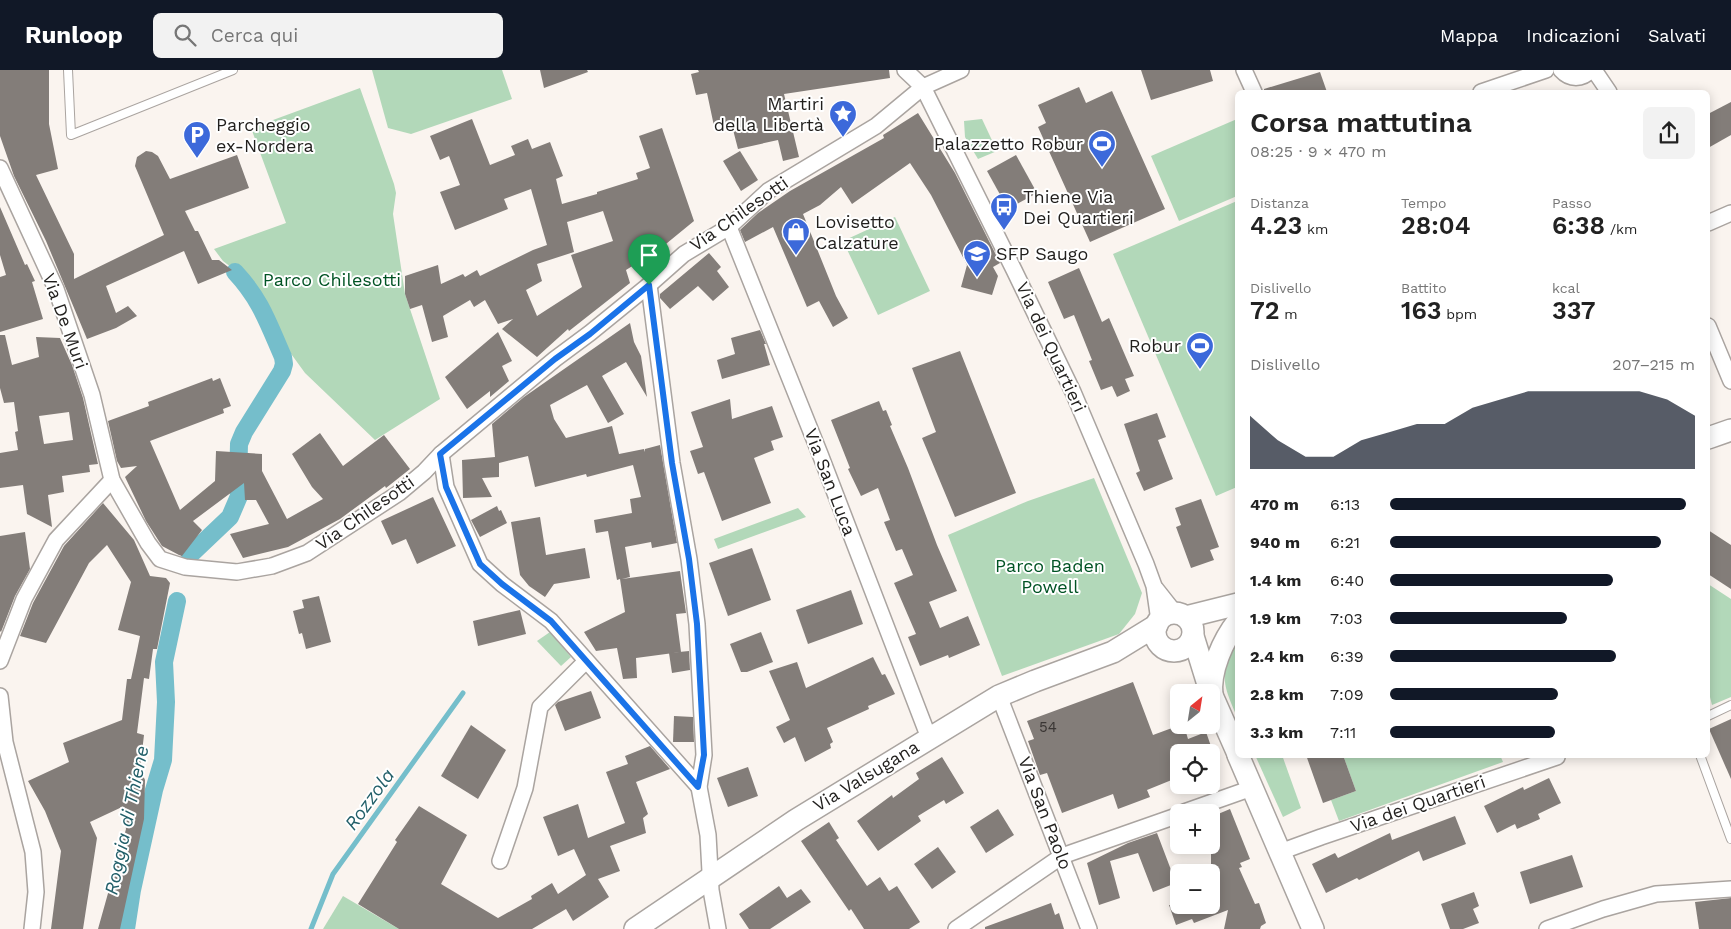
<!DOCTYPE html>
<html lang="it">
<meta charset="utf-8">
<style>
:root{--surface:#fff;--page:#f2f2f2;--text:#222;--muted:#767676;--accent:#111827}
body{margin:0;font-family:"Work Sans",sans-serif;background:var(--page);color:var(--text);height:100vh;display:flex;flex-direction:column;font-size:19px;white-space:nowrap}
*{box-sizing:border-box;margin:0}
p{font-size:16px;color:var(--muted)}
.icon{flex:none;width:28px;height:28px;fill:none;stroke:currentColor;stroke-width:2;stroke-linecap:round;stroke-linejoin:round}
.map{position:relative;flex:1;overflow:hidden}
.details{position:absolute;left:1235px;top:20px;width:475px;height:668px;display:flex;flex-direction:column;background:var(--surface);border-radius:8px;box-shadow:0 2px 12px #0003}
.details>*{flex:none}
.needle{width:32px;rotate:30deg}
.fabs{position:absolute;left:1170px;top:614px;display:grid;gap:10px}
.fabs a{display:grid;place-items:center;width:50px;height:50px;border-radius:8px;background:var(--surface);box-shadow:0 2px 12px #0003;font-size:25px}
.pin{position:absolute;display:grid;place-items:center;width:42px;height:42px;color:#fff;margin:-51px -21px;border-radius:50% 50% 50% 0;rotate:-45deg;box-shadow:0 0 5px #0007}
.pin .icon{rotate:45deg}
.round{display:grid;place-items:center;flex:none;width:52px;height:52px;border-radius:8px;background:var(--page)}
.headline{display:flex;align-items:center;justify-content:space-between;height:85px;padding:0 15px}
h1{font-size:28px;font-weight:600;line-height:38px}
.stats{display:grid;grid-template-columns:repeat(3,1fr);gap:8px;height:85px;padding:5px 15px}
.stats div{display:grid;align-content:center}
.stats b{font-size:25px;font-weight:600}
.stats small{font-size:14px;font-weight:400}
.stats p{font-size:14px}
.chart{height:140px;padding:10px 15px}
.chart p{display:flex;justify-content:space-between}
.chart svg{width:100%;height:90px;margin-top:5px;fill:var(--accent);opacity:.7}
ul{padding:0 15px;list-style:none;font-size:16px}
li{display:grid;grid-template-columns:80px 60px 1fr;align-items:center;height:38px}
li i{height:12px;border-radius:6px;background:var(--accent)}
header{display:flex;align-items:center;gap:30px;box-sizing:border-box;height:70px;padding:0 25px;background:var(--accent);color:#fff}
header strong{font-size:24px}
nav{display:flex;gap:28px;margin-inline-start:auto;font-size:18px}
.search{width:350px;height:45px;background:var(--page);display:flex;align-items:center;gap:12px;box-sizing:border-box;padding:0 18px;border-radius:8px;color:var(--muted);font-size:19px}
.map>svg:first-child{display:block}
.green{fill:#b2d8b9}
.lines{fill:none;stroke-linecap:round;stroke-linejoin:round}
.stream{stroke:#75becb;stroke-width:5}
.canal{stroke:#75becb;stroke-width:18}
.building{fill:#837d79;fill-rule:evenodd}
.lane-casing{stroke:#aaa4a0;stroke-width:10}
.street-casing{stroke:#aaa4a0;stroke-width:18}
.secondary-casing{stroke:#aaa4a0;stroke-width:24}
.lane{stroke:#fff;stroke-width:8}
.street{stroke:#fff;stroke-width:15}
.secondary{stroke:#fff;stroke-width:21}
.route-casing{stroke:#fff;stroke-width:10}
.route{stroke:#1a73e8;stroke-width:6}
.labels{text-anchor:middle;stroke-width:4;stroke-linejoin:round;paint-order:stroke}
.number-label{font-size:15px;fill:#3a3634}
.poi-label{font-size:18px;fill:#211f1d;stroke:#fff;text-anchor:start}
.street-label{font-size:18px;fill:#211f1d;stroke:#fff}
.park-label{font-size:18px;fill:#005324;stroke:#fff}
.water-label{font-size:19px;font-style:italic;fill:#225f69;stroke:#fff}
</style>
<header>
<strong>Runloop</strong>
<div class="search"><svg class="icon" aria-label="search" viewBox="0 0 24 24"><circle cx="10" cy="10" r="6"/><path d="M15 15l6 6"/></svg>Cerca qui</div>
<nav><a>Mappa</a><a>Indicazioni</a><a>Salvati</a></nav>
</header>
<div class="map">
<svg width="1731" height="859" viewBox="0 0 1731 859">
<rect width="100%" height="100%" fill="#faf4ef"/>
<g class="green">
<path d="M372,0H502L512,29L411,64L388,58Z"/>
<path d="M360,18L394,114L396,123L393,144L405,224L440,329L375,370L305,303L281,270L267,236L240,204L223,191L214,179L286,153L251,58Z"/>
<path d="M982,49L997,81L978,89L965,67L964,51Z"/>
<path d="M1237,49V126L1179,151L1151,86Z"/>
<path d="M1237,131V417L1216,426L1113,184Z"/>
<path d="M895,147L930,221L878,245L843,171Z"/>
<path d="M1094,408L1142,523L1135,544L1119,564L1002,606L948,465L1028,431Z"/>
<path d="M798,438L806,447L718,479L714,469Z"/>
<path d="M1708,514L1731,529V627L1712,635L1708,619Z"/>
<path d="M550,562L571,587L561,596L537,571Z"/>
<path d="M1237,569V647C1223,615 1218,602 1237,569Z"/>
<path d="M1255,685H1282L1301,738L1283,747Z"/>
<path d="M1343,685H1500L1503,692L1339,751L1331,730L1356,721Z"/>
<path d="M343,826L399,859H323Z"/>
</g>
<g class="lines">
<path class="stream" d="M311,859L333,804L463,623"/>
<g class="canal">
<path d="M190,485L230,447L239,426L238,414L239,374L244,362L282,301L284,294L283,287C268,253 261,230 235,202"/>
<path d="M126,859L132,820L154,720L163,690L166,632L164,592L177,531"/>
</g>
</g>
<g class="building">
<path d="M0,0H49V54L58,99L36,105L74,184V209L164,165L135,96L137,87L146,81L152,82L158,86L170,109L237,85L249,118L185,141L195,161H198L212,190H219L232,200L198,214L184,181L106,216L116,243L128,236L137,246L116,258L87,269L46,171L14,106L0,66Z"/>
<path d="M540,0H587L588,2L544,18Z"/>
<path d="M698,0H889L890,8L784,24L799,87L783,91L778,70L738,79L731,52L714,56L707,23L696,25L691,4L699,2Z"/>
<path d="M1141,0H1210L1213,11L1151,30Z"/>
<path d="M1320,2L1327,22H1264V19Z"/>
<path d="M1079,17L1086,33L1112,21L1165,139L1090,172L1038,57L1046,53L1038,35Z"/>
<path d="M1731,32V65L1708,78V44Z"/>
<path d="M918,43L955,103L1000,193L993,197L998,206L992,225L961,217L967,195L931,125L910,93L852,134L841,117L820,135L803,144L836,226L848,248L833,257L819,231L807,237L773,157L745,172L740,160L758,143L790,121L884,68L883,65Z"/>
<path d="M472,49L490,95L515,85L511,76L528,69L532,79L550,72L563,106L556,109L562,134L597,124V122L638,109L636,103L650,98L639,66L662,58L694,151L661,178L626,200L630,213L569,261L568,259L537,287L502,259L513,249L498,254L485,230L474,237L470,230L443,246L448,267L432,272L422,235L410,239L405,224V206L438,195L441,214L463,204L465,207L477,200L480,206L533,180L547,175L531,119L504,129L508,139L455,160L440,122L460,115L449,86L440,90L430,66ZM603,141L613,171L571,185L582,217L537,246L526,220L542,211L537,194L574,182L567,152Z"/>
<path d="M740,81L758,110L741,121L723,91Z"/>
<path d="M1016,85L1037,123L1008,139L987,101Z"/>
<path d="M0,137L25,195L27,194L35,211L32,212L43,249L0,262V207L6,205L0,185Z"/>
<path d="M709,183L721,197L717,201L729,217L713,231L698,216L670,239L660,228V224Z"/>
<path d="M1079,198L1102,252L1109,248L1134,306L1125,309L1130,321L1117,327L1112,316L1101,320L1089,291L1092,290L1074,245L1064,249L1048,212Z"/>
<path d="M630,253L634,272L641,286L647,327L626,292L602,306L624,344L608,353L587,315L550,335L554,349L566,368L612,356L619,384L644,379L645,382V379L660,375L677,473L652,478L651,472L625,477L630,507L622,509L680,501L686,543L676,544L681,582L636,588L637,608L623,609L617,578L596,581L584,562L625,542L620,509L617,510L608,461L596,463L594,450L632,443L630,429L641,427L633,395L587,407L586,404L535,417L528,386L499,393V407L482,408L492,427L463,428L462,390L495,387L492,354L524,327Z"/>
<path d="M760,260L766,274H764L770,295L722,309L717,290L735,284L731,268Z"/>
<path d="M498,262L512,291L502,296L509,311L490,327V321L467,339L445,307Z"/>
<path d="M0,265H5L12,295L39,287L36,267L60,268L72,295L83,328L98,394L89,395L90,402L62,406L64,422L48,425L52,457L27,444L23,415L0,418V383L18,380L15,362L18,361L14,332L4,333L0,318ZM69,342L73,370L44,374L39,346Z"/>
<path d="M960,281L1016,423L955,447L922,368L936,362L912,298Z"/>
<path d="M212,308L213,311L220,308L231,336L223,339L224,343L150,371L180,440L215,411L216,381L262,384V401L287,449L323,429L312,417L292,384L320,363L343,396L384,365L410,399L386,418L385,416L340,449L288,477L243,488L230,464L269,454L256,430H245L244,413L193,451L202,460L182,486L179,485L162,476L146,451L125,407L137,396L121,398L117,391L108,351L149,336L148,332Z"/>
<path d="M730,329L732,349L772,336L783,367L771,371L774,380L754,388L771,433L722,451L704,402L698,404L690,381L703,377L691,342Z"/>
<path d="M879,331L883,341L886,340L892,355L890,356L908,398L937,475L957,521L929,532L940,558L968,546L980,575L949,588L948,585L920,596L908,567L916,564L894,513L913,505L902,479L896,481L884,452L890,450L878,418L861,426L848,399L850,398L831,350Z"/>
<path d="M1157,343L1166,367L1158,370L1173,409L1144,421L1136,403L1140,401L1124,354Z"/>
<path d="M433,427L456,476L417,494L406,469L392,475L381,451Z"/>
<path d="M1201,429L1219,477L1210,480L1214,490L1191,498L1176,457L1181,455L1175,438Z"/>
<path d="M103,433L134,470L150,506L166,508L170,513L157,579H153L149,609L144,608L137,663L144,665L140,699L145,710L144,749L120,859H98L126,759L122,737L90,752L97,768L83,859H51L61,781L45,741L28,711L69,692L63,673L122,650L127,609H131L137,581L140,566L118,560L131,512L107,475L89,493L46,573L20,566L33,533L64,476Z"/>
<path d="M497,436L499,441L501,440L507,453L480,467L471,450Z"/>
<path d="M540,447L546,485L585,478L590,508L554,514L545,527L529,516L520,505L511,452Z"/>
<path d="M1708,460L1731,475V519L1708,504Z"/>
<path d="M25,462L30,499L15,526L1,562L0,561V466Z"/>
<path d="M752,478L771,530L728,546L709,493Z"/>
<path d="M851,520L863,554L808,574L796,540Z"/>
<path d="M319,526L331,572L306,579L302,563L299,564L293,541L304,538L302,530Z"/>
<path d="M520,540L526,564L478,576L473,551Z"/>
<path d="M761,562L773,592L747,602H741L730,574Z"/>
<path d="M689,581L690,600L672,603L669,583Z"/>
<path d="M873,587L882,605L885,604L895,624L868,636L869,639L827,658L833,672L830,674L831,678L805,692L795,667L784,673L776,657L790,650L769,601L797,592L806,618Z"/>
<path d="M1133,612L1153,665L1172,658L1174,663L1185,659L1188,669L1206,662L1213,682H1179V707L1147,720L1150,727L1118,739L1113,724L1062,743L1047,703L1040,705L1028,671L1034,669L1027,651Z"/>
<path d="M591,621L601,648L565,661L555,635L558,632Z"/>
<path d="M674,646L693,647L694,672H673Z"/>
<path d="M1731,649V709L1709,659Z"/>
<path d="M471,655L506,680L478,729L441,706Z"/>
<path d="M650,676L670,699L636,712L648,744L643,748L646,763L610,776L620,801L598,809L609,827L573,851L566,839L532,859H399L358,834L397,772L395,770L419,736L467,765L441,814L498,848L532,829L531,826L552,813L558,824L586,805L574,779L558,786L543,747L578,734L588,768L625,753L606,702L628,694L625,686Z"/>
<path d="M1306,685H1343L1356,721L1323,733Z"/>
<path d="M942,687L964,723L946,734L944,730L918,746L921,751L878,781L857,751L892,725L893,728L919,709L916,703Z"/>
<path d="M748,697L758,726L728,737L717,708Z"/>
<path d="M1549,708L1561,733L1538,744L1540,749L1517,759L1515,754L1497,763L1484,736L1523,717L1524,720Z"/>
<path d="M998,739L1014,765L986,783L970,757Z"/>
<path d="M1230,739L1250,789L1240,793L1242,797L1239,798L1255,834L1259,833L1266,853L1261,856L1260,859H1224L1228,840L1194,853L1192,849L1176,855L1169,835H1211V747Z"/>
<path d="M1455,746L1466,774L1423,791L1419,781L1359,810L1357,808L1326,823L1312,794L1335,783L1338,788L1390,763L1392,770Z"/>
<path d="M829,752L839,768L836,770L867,816L880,807L889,821L897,816L920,852L909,859H864L851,839L849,841L801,771Z"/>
<path d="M1157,763L1176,813L1153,822L1138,783L1110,791L1120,828L1099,835L1087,793L1128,773Z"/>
<path d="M938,777L956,802L932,819L914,794Z"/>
<path d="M1572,785L1583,817L1530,834L1520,802Z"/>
<path d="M779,816L787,828L801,819L811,832L770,859H749L739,844Z"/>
<path d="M1474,822L1479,836L1473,839L1479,853L1463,859H1450L1441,834Z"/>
<path d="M1731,828V859H1699L1695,832Z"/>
<path d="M1051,833L1055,845L1059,843L1064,859H985V857Z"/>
</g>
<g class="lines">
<defs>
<g id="lane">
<path d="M68,0L71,65L233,0"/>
<path d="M1708,646L1731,635"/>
<path d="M1700,685L1731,769"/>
</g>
<g id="street">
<path d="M905,0L923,17L1014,200L1073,322L1146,494L1154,516L1159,551"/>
<path d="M1244,0L1254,22"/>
<path d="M1561,0C1570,10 1582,10 1591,0"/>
<path d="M1594,0L1609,22"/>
<path d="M1481,22L1546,0"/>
<path d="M0,98L56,219L92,325L112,410L148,473L160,489L185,497L237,502L272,496L307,483L399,423L424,402L441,384L555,289L590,263L649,215L684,184L729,157L768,121L876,56L923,17L961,0"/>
<path d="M1708,153L1731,143"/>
<path d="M729,157L820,384L929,668"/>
<path d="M649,215L672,393L689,489L697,554L704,685L699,717L708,765L711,820L718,859"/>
<path d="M1708,256L1731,311"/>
<path d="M441,384L446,417L480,494L502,514L551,551L699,717"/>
<path d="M1156,519L1175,543"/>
<path d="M0,591L24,529L56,470L112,410"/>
<path d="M0,626L5,672L33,782L36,822L32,859"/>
<path d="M999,626L1089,859"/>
<path d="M1184,742L1252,718"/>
<path d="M1280,782L1321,767L1557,687"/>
<path d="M500,791L525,718L540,637L586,591"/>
<path d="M956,859L1062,786L1179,745"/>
<path d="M1547,859L1603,839L1656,824L1731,819"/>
</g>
<g id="secondary">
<path d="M1708,368L1731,360"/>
<circle cx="1174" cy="562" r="19"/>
<path d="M1186,547L1238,534"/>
<path d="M1193,566L1210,621"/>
<path d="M1211,623L1238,684"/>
<path d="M1212,626C1209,601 1223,570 1238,551"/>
<path d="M1238,685L1313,859"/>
<path d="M635,859L796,750L976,640L999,626L1035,611L1113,582L1157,555"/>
</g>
</defs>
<use href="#lane" class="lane-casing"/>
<use href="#street" class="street-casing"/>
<use href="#secondary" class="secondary-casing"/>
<use href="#lane" class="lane"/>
<use href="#street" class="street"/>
<use href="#secondary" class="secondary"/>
</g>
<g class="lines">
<defs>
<path id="route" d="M649,215L672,393L689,489L697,554L704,685L698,717L551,551L502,514L480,494L446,417L440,384L555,289L590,264Z"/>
</defs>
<use href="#route" class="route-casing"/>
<use href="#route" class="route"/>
</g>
<defs>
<symbol id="sight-pin" viewBox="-11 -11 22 30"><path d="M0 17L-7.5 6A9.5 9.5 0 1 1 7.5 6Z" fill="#3c69da" stroke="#fff"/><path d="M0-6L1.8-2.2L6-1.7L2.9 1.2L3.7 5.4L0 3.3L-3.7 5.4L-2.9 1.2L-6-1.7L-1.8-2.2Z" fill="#fff"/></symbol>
<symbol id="parking-pin" viewBox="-11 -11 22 30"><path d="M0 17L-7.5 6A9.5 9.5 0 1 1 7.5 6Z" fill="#3c69da" stroke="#fff"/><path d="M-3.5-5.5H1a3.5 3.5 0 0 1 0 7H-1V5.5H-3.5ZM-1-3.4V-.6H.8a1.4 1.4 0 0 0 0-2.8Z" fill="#fff"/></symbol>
<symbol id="stadium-pin" viewBox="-11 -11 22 30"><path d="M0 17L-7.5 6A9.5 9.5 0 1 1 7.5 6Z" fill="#3c69da" stroke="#fff"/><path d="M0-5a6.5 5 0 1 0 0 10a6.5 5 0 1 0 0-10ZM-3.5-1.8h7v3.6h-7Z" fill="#fff"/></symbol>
<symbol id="bus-pin" viewBox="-11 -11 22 30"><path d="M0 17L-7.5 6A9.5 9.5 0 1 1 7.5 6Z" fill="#3c69da" stroke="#fff"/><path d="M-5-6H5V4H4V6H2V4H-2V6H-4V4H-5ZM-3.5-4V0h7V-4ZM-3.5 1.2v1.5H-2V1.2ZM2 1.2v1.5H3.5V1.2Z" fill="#fff"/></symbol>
<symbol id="shop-pin" viewBox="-11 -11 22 30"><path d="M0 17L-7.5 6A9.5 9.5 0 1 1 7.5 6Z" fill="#3c69da" stroke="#fff"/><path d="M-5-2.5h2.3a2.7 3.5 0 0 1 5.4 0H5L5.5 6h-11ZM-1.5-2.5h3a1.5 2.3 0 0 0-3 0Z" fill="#fff"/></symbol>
<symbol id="school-pin" viewBox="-11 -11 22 30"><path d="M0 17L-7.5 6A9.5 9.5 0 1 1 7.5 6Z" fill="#3c69da" stroke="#fff"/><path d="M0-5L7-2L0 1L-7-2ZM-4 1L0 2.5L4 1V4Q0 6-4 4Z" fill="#fff"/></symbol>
</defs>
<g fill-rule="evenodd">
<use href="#sight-pin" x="827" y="28" width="32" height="43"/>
<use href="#parking-pin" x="181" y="49" width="32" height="43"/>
<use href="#stadium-pin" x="1086" y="58" width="32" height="43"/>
<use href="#bus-pin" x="988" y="121" width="32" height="43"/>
<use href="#shop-pin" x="780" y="146" width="32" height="43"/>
<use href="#school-pin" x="961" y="168" width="32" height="43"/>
<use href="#stadium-pin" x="1184" y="260" width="32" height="43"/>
</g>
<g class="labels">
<g class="number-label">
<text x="1048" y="662">54</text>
</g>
<g class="poi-label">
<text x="824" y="40" text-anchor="end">Martiri<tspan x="824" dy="21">della Libertà</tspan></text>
<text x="216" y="61">Parcheggio<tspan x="216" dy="21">ex-Nordera</tspan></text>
<text x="1083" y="80" text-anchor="end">Palazzetto Robur</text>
<text x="1023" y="133">Thiene Via<tspan x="1023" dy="21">Dei Quartieri</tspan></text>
<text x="815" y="158">Lovisetto<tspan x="815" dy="21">Calzature</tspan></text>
<text x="996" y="190">SFP Saugo</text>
<text x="1181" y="282" text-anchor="end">Robur</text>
</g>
<g class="street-label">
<text transform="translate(739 144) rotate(-35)" y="6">Via Chilesotti</text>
<text transform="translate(65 251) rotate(70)" y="6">Via De Muri</text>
<text transform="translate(1051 277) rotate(65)" y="6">Via dei Quartieri</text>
<text transform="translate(830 412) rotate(69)" y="6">Via San Luca</text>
<text transform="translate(365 443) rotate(-35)" y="6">Via Chilesotti</text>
<text transform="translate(866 706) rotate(-31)" y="6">Via Valsugana</text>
<text transform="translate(1418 734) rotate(-19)" y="6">Via dei Quartieri</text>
<text transform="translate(1045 743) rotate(69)" y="6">Via San Paolo</text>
</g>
<g class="park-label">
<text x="332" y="216">Parco Chilesotti</text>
<text x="1050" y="502">Parco Baden<tspan x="1050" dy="21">Powell</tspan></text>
</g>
<g class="water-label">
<text transform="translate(369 729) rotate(-54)" y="7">Rozzola</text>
<text transform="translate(126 750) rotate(-78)" y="7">Roggia di Thiene</text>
</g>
</g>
</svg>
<div class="fabs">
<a><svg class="needle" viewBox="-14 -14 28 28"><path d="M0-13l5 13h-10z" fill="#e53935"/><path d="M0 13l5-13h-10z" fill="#767676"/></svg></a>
<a><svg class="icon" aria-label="locate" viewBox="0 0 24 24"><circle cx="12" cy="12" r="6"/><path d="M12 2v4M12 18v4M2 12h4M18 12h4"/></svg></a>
<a>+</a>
<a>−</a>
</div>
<div class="pin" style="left:649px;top:215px;background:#1e9e55"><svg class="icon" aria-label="arrive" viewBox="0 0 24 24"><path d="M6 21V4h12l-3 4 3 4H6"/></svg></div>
<section class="details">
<div class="headline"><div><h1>Corsa mattutina</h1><p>08:25 · 9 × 470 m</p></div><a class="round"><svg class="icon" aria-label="share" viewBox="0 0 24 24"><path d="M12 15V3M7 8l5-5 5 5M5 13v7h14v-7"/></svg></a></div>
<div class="stats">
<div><p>Distanza</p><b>4.23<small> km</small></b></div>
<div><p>Tempo</p><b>28:04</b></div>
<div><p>Passo</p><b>6:38<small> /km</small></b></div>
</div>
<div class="stats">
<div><p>Dislivello</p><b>72<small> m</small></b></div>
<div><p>Battito</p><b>163<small> bpm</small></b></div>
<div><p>kcal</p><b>337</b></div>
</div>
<div class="chart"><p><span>Dislivello</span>207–215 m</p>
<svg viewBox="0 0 160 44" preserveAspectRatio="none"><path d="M0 44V18L10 30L20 38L30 38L40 30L50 26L60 22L70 22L80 14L90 10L100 6L110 6L120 6L130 6L140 6L150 10L160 18V44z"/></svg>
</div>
<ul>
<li><b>470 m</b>6:13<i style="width:97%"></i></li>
<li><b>940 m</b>6:21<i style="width:89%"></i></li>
<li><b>1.4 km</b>6:40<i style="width:73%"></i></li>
<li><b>1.9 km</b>7:03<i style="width:58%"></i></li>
<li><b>2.4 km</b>6:39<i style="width:74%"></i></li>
<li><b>2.8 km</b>7:09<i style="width:55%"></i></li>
<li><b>3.3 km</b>7:11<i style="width:54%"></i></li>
</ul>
</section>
</div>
